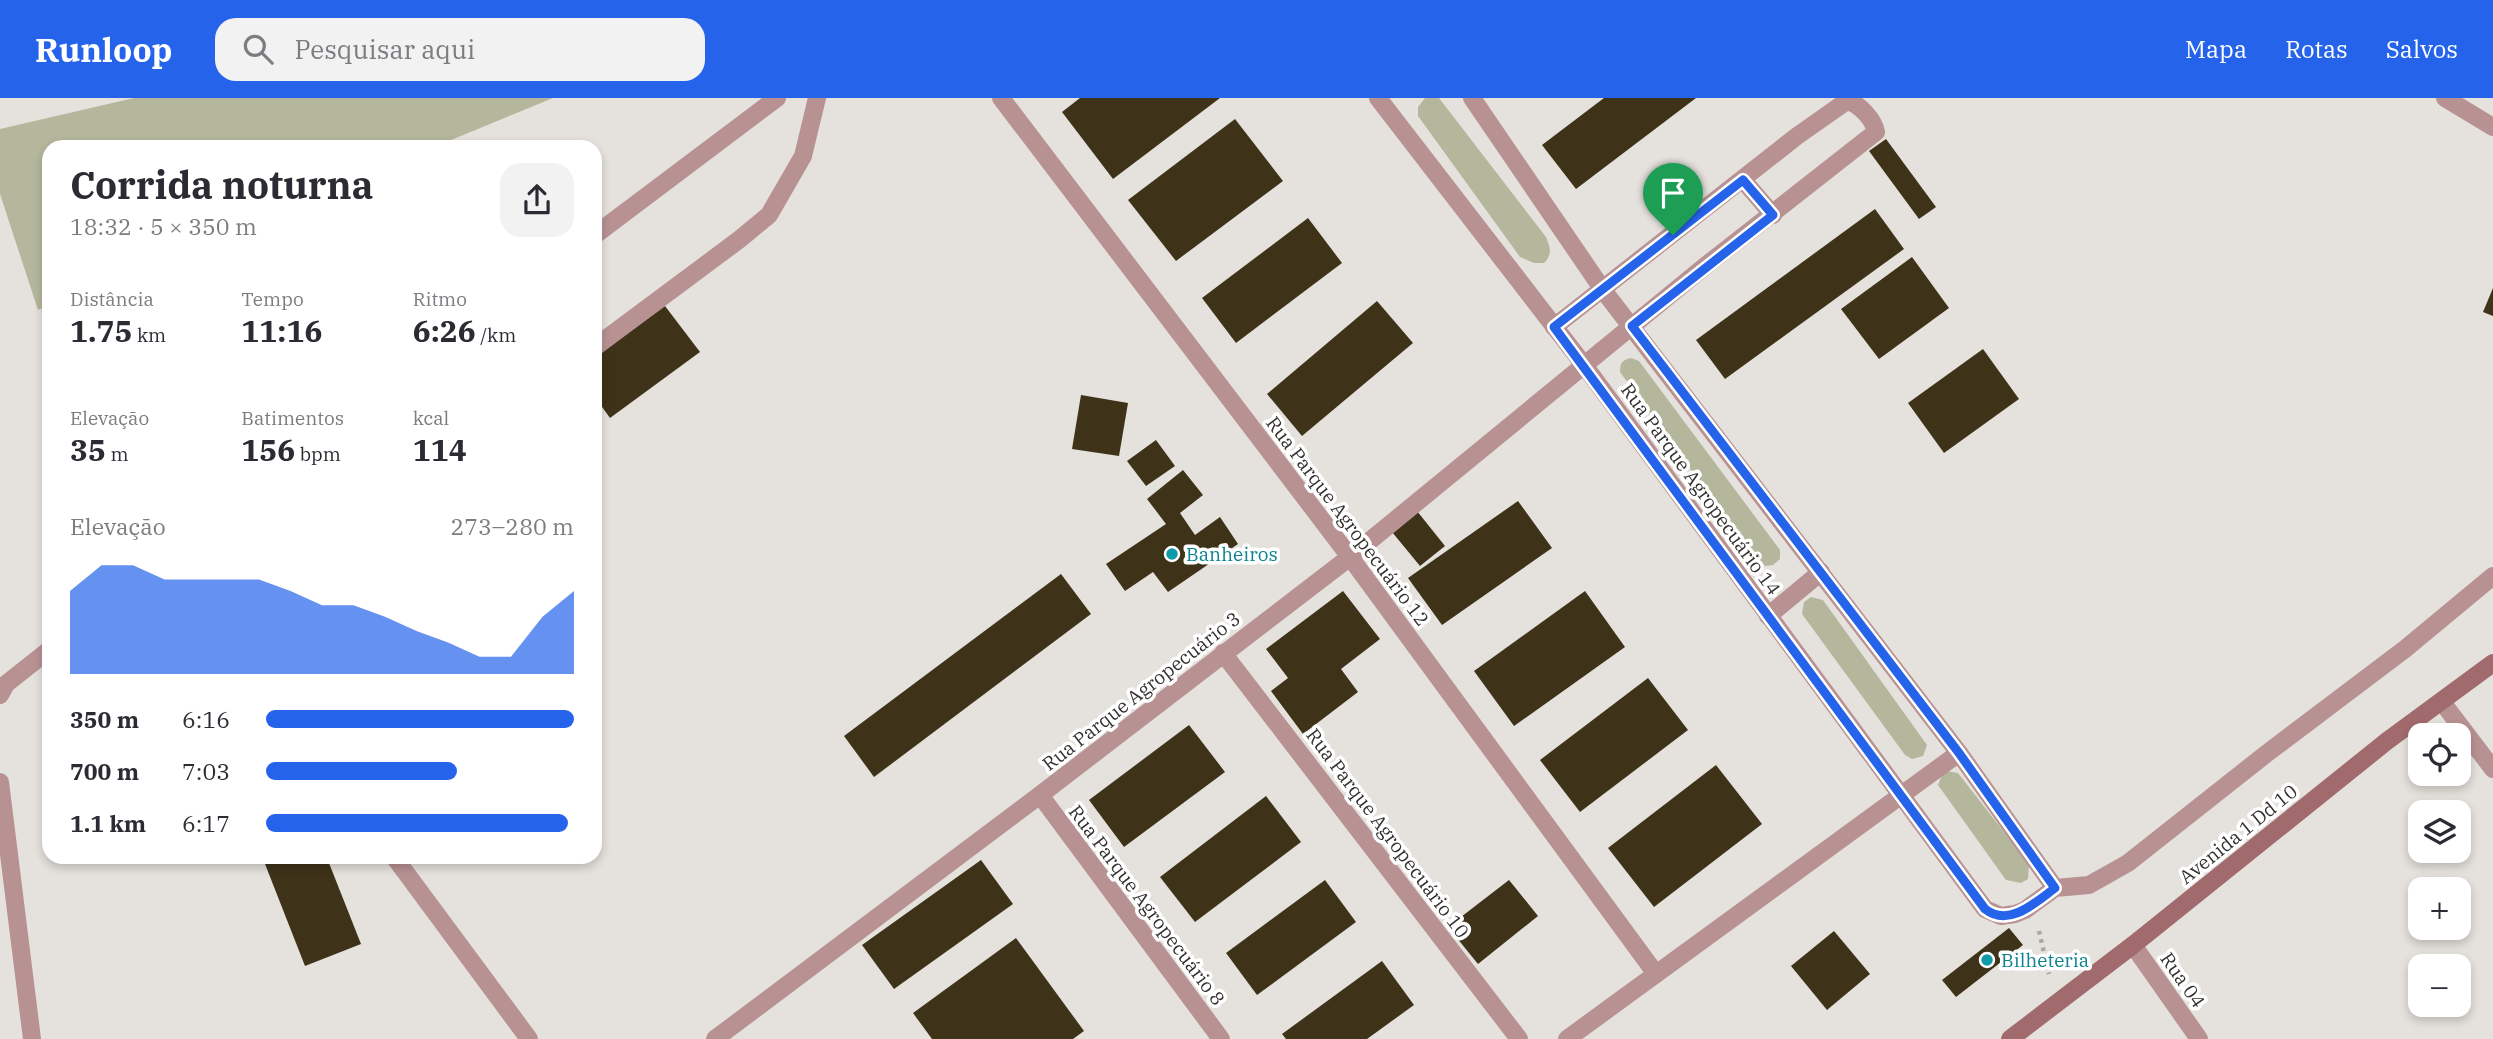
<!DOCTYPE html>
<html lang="pt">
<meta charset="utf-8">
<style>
:root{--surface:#fff;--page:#f2f2f3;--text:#2b2b33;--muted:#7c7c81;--accent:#2563eb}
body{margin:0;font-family:"IBM Plex Serif",serif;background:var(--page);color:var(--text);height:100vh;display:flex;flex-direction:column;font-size:26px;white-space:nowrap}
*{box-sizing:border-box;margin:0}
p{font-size:23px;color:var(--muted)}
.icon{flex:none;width:38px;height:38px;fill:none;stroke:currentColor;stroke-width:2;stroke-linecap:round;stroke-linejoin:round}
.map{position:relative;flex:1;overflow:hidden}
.sheet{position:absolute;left:42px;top:42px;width:560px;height:724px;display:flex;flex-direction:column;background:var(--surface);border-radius:21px;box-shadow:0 4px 10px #0003}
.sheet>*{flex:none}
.fabs{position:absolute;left:2408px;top:625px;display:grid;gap:14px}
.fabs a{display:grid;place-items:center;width:63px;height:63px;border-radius:14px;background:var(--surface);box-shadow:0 4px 10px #0003;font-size:35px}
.pin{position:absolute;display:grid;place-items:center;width:60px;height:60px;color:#fff;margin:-72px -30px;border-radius:50% 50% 50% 0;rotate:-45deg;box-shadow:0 0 7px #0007}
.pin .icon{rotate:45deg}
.round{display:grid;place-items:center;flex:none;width:74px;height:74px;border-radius:21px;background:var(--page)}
.head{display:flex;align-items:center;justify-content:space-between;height:119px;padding:0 28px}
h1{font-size:38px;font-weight:700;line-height:52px}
.figures{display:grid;grid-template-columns:repeat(3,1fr);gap:10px;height:119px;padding:7px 28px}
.figures div{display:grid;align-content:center}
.figures b{font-size:30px;font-weight:700}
.figures small{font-size:19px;font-weight:400}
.figures p{font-size:19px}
.chart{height:196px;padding:14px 28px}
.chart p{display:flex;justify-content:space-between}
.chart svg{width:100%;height:126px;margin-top:7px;fill:var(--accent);opacity:.7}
ul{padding:0 28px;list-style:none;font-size:23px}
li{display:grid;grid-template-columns:112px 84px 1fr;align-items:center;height:52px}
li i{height:18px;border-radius:9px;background:var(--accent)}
header{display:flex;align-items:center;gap:42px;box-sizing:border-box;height:98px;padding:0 35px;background:var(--accent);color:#fff}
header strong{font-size:33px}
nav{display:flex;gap:38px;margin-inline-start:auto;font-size:24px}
.search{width:490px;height:63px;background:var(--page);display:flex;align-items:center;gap:18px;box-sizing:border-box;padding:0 24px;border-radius:21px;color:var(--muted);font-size:26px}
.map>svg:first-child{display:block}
.green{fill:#b5b79c}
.building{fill:#3e3319}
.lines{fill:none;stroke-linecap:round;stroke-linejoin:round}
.path{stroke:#a9a6a2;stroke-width:4.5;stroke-dasharray:3.5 5;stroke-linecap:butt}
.lane{stroke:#b89293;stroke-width:18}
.street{stroke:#b89293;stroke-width:18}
.secondary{stroke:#a16a6d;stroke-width:18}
.route-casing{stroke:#fff;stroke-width:14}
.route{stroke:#2563eb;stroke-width:9}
.culture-dot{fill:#0f9aa8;stroke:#fff;stroke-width:2.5}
.labels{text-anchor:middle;stroke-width:7;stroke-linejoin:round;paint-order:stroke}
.street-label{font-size:19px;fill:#32312f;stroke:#fff}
.culture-label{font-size:19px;fill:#0d838f;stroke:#fff;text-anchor:start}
</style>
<header>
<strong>Runloop</strong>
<div class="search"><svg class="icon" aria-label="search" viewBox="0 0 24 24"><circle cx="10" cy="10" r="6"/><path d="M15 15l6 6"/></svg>Pesquisar aqui</div>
<nav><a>Mapa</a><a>Rotas</a><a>Salvos</a></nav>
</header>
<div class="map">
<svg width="2493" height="941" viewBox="0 0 2493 941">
<rect width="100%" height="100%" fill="#e5e2dd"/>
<g class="green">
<path d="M134,0H553L434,49H49V207L38,212L0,96V31Z"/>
<path d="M1425,0H1439L1546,139C1550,149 1553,156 1544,165H1534L1520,159L1418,18V9Z"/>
<path d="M1631,260L1639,263L1780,452V461L1773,467L1765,468L1755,460L1620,274C1620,265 1622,262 1631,260Z"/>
<path d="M1811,499L1823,502L1927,647L1923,658L1912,661L1905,657L1802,516L1804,504Z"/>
<path d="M1947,673L1958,675L2029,766L2028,781L2021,785L2006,782L1938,687L1942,677Z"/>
</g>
<g class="building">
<path d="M1080,0H1220L1113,81L1062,14Z"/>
<path d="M1604,0H1696L1576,91L1542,47Z"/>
<path d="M1235,21L1283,83L1176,163L1128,102Z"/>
<path d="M1886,41L1936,109L1919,121L1869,53Z"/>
<path d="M1875,111L1904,151L1725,281L1696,242Z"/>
<path d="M1308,120L1342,165L1236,245L1202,200Z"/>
<path d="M1912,159L1949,210L1879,261L1841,211Z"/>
<path d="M2493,190V218L2483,214Z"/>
<path d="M1377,203L1413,245L1302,338L1267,296Z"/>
<path d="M665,208L700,254L610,320L595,299V259Z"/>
<path d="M1983,251L2019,301L1944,355L1908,305Z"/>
<path d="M1081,297L1128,305L1119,358L1072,351Z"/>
<path d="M1156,342L1175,368L1146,388L1127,363Z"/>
<path d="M1183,372L1203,397L1180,415L1195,437L1220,419L1238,446L1168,494L1153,474L1125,493L1106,466L1166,426L1147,401Z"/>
<path d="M1518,403L1552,450L1442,527L1408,480Z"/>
<path d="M1417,413L1445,448L1420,468L1392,434Z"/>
<path d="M1061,476L1091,516L874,679L844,638Z"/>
<path d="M1343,493L1380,541L1341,571L1358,594L1303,636L1271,593L1288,580L1266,551Z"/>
<path d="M1585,493L1625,549L1514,628L1474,573Z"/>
<path d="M1648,580L1688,632L1580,714L1540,662Z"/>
<path d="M1189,627L1225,674L1124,749L1089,702Z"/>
<path d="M1716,667L1762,726L1654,809L1608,750Z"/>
<path d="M1266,698L1301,744L1195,824L1160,779Z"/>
<path d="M282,760H327L361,846L305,868L265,766Z"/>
<path d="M981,762L1013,806L894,891L862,847Z"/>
<path d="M1325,782L1356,824L1257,897L1226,855Z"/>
<path d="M1509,782L1538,818L1478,866L1448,829Z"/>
<path d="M2009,830L2023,847L1956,899L1942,882Z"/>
<path d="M1834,833L1870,876L1827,912L1791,868Z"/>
<path d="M1016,840L1084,933L1073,941H932L913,915Z"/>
<path d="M1382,863L1414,907L1367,941H1286L1282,936Z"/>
</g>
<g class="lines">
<path class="path" d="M2039,833L2049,876"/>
<path class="lane" d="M2445,0L2493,29"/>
<g class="street">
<path d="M1001,0L1350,459L1656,876"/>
<path d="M1378,0L1584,267L1985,811L2001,818L2015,816L2025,812L2055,790L2089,787L2128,765L2266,656L2405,551L2493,478"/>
<path d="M1472,0L1603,192L1959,655L2055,790"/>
<path d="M1743,82L1773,117"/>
<path d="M595,137L777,0"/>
<path d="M595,249L740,141L769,117L803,58L817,0"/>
<path d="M1768,518L1821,474"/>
<path d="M1223,555L1519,941"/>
<path d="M0,597L6,586L49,552"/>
<path d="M2442,604L2493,671"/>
<path d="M0,684L32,941"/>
<path d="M1040,697L1221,941"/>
<path d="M395,760L529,941"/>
<path d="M2133,847L2199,941"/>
<path d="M715,941L1040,697L1350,459L1704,169L1876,34C1874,22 1859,5 1847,3L1797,38L1554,229"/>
<path d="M1567,941L1959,655"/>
</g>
<path class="secondary" d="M2010,941L2133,847L2387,643L2493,565"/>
</g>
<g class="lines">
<defs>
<path id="route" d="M1743,82L1773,117L1632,228L1959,655L2055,790C2036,804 2009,830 1985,811L1554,229Z"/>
</defs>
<use href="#route" class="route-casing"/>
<use href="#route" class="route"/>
</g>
<g class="culture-dot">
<circle cx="1172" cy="456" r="7"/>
<circle cx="1987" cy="862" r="7"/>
</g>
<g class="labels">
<g class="street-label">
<text transform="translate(1701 391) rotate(54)" y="7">Rua Parque Agropecuário 14</text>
<text transform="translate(1348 423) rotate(53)" y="7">Rua Parque Agropecuário 12</text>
<text transform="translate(1141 593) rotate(-38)" y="7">Rua Parque Agropecuário 3</text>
<text transform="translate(1388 735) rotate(53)" y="7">Rua Parque Agropecuário 10</text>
<text transform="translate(2238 736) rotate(-39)" y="7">Avenida 1 Dd 10</text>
<text transform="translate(1147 807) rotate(53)" y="7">Rua Parque Agropecuário 8</text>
<text transform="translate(2183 882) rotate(55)" y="7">Rua 04</text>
</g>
<g class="culture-label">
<text x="1186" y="463">Banheiros</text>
<text x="2001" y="869">Bilheteria</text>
</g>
</g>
</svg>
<div class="fabs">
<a><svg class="icon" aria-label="locate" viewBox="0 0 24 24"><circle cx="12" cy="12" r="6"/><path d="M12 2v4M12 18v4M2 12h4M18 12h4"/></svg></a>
<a><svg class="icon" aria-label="layers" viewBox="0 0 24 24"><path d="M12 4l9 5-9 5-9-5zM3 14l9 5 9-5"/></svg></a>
<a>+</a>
<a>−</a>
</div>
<div class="pin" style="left:1673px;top:137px;background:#1e9e55"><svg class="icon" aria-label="arrive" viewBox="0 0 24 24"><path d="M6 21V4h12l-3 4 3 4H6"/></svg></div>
<section class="sheet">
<div class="head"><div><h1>Corrida noturna</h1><p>18:32 · 5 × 350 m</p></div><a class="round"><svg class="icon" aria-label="share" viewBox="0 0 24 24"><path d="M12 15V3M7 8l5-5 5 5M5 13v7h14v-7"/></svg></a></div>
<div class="figures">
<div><p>Distância</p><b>1.75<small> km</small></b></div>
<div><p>Tempo</p><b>11:16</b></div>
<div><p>Ritmo</p><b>6:26<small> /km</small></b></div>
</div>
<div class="figures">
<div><p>Elevação</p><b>35<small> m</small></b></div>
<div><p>Batimentos</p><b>156<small> bpm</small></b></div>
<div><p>kcal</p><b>114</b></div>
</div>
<div class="chart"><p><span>Elevação</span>273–280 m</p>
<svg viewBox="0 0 160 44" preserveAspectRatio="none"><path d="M0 44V15L10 6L20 6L30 11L40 11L50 11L60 11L70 15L80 20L90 20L100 24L110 29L120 33L130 38L140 38L150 24L160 15V44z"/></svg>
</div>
<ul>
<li><b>350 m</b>6:16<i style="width:100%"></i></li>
<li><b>700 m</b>7:03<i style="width:62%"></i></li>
<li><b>1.1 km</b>6:17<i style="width:98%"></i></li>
</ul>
</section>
</div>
